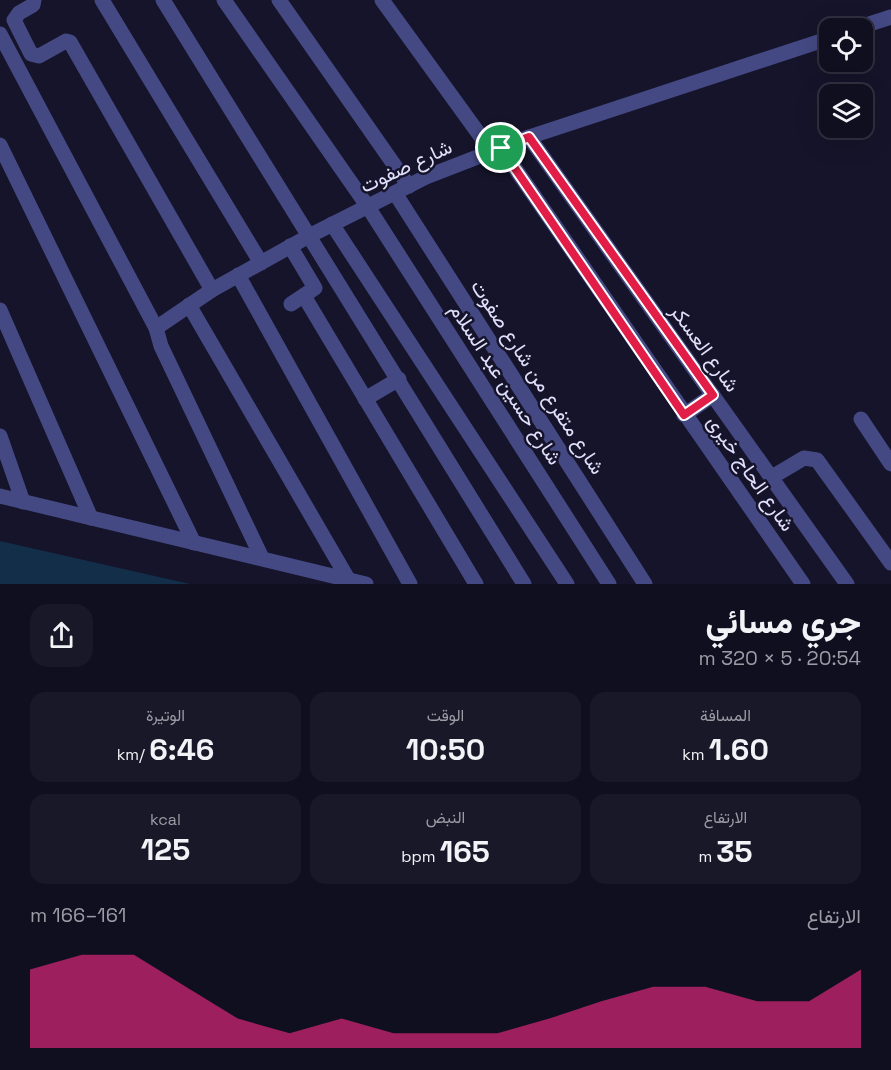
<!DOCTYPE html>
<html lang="ar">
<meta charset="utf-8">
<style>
:root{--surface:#100f20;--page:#191829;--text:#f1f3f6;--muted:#9c9ca5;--line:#302f3e;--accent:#db2777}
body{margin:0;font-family:"Space Grotesk",Vazirmatn,sans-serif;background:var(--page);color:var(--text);direction:rtl;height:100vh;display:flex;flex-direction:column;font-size:22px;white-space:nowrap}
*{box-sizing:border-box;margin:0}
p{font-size:20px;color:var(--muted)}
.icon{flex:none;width:33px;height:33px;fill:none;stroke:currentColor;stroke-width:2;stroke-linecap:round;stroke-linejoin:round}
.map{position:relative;height:584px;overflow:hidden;direction:ltr}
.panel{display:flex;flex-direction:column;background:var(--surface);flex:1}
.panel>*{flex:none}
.tools{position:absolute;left:819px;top:18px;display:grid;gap:12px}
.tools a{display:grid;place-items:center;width:54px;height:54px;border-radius:12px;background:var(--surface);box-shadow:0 6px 24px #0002,0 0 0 2px var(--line);font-size:30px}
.pin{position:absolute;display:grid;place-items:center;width:51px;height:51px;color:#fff;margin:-26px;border:3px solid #fff;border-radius:50%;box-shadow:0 2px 6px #0007}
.round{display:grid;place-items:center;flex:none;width:63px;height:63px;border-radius:18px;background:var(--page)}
.head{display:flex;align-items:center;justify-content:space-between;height:102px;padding:0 30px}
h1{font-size:33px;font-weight:800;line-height:45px}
.figures{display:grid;grid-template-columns:repeat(3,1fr);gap:9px;height:102px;padding:6px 30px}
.figures div{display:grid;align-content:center;border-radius:15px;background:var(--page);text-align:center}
.figures b{font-size:30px;font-weight:800}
.figures small{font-size:16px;font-weight:400}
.figures p{font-size:16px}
.chart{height:168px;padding:12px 30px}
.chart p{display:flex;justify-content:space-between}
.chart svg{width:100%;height:108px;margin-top:6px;fill:var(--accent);opacity:.7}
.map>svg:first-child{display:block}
.water{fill:#132e49}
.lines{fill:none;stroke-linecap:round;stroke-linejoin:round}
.minor{stroke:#444984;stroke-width:15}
.route-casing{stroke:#fff;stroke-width:12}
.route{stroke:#e11d48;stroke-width:8}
.labels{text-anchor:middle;stroke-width:5;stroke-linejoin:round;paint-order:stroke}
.street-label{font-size:20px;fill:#e0e0fc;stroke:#15142a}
</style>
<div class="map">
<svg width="891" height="584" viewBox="0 0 891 584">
<rect width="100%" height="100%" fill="#15142a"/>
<path class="water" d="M0,541L190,584H0Z"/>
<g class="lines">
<g class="minor">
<path d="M34,0L33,5L19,13L14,20L31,54L39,56L66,41L70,42L212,290"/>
<path d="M102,0L261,263"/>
<path d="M163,0L524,584"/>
<path d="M224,0L368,207L609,584"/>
<path d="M279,0L409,186"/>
<path d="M382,0L492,152"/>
<path d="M857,28L891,17"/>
<path d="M0,34L156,328L161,346L262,558"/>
<path d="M529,137L847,584"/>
<path d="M0,145L194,543"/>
<path d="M501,148L803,584"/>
<path d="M395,193L645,584"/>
<path d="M332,224L567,584"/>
<path d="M290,246L315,288L291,304"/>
<path d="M238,275L410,584"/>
<path d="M304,296L476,584"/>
<path d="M189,305L348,579"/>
<path d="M0,310L91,518"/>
<path d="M156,328L212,290L309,236L426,177L529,137L830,38"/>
<path d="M365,399L399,379"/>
<path d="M684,415L713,395"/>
<path d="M861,419L891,464"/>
<path d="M0,436L23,502"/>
<path d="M772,477L804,458L817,460L891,563"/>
<path d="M0,496L366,584"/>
</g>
</g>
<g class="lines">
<defs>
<path id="route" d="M529,137L713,395L684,415L501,148Z"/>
</defs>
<use href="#route" class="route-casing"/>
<use href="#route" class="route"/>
</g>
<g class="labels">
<g class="street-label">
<text transform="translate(406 166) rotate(-25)" y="7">شارع صفوت</text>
<text transform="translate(705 348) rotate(54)" y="7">شارع العسكر</text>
<text transform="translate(538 377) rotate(57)" y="7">شارع متفرع من شارع صفوت</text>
<text transform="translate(506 384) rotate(57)" y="7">شارع حسين عبد السلام</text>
<text transform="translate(751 473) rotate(55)" y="7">شارع الحاج خيرى</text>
</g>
</g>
</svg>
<div class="tools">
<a><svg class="icon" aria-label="locate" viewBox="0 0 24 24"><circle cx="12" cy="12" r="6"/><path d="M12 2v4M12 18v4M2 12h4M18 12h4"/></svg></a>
<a><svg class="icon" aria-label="layers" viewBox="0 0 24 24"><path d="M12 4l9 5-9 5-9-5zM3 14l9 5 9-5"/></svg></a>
</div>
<div class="pin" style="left:501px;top:148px;background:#1e9e55"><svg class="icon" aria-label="arrive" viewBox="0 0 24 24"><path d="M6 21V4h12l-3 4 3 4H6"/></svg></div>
</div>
<section class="panel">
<div class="head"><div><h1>جري مسائي</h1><p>20:54 · 5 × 320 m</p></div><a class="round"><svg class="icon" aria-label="share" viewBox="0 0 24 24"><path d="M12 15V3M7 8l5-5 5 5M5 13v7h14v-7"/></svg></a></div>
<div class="figures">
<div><p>المسافة</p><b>1.60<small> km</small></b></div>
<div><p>الوقت</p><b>10:50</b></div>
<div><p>الوتيرة</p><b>6:46<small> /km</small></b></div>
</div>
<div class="figures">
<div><p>الارتفاع</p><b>35<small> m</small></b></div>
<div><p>النبض</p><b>165<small> bpm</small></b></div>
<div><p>kcal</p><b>125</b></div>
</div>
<div class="chart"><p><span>الارتفاع</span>161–166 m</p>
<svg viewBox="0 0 160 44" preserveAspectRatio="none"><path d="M0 44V12L10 6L20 6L30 19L40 32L50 38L60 32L70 38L80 38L90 38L100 32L110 25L120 19L130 19L140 25L150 25L160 12V44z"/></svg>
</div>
</section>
